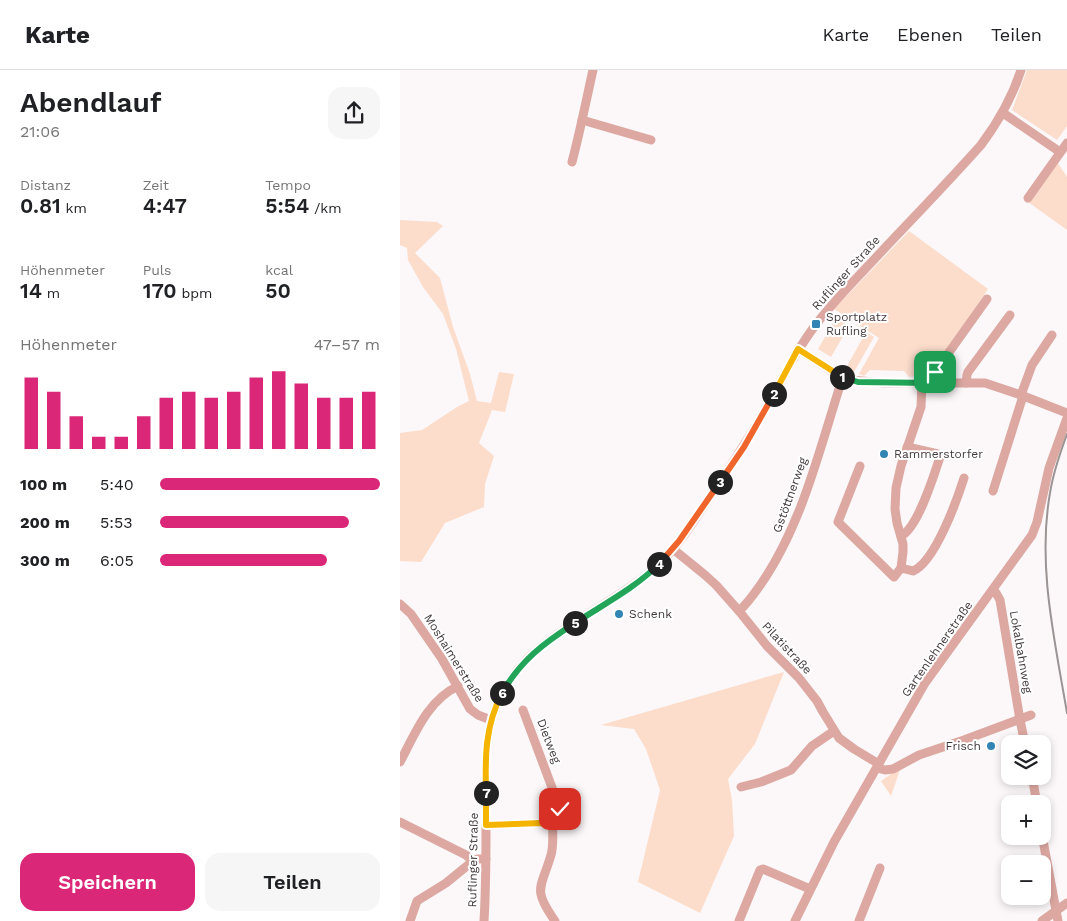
<!DOCTYPE html>
<html lang="de">
<meta charset="utf-8">
<style>
:root{--surface:#fff;--page:#f6f6f6;--text:#202124;--muted:#757577;--line:#e0e0e0;--accent:#db2777}
body{margin:0;font-family:"Work Sans",sans-serif;background:var(--page);color:var(--text);height:100vh;display:flex;flex-direction:column;font-size:19px;white-space:nowrap}
*{box-sizing:border-box;margin:0}
p{font-size:16px;color:var(--muted)}
.icon{flex:none;width:28px;height:28px;fill:none;stroke:currentColor;stroke-width:2;stroke-linecap:round;stroke-linejoin:round}
.map{position:relative;flex:1;overflow:hidden}
.panel{display:flex;flex-direction:column;background:var(--surface);width:400px}
.panel>*{flex:none}
.buttons{position:absolute;left:601px;top:665px;display:grid;gap:10px}
.buttons a{display:grid;place-items:center;width:50px;height:50px;border-radius:10px;background:var(--surface);box-shadow:0 2px 8px #0003;font-size:25px}
.pin{position:absolute;display:grid;place-items:center;width:42px;height:42px;color:#fff;margin:-21px;border-radius:10px;box-shadow:0 2px 8px #0006}
.km{position:absolute;width:25px;height:25px;margin:-12px;border-radius:50%;background:#222;color:#fff;font-size:14px;line-height:25px;text-align:center}
.round{display:grid;place-items:center;flex:none;width:52px;height:52px;border-radius:15px;background:var(--page)}
.head{display:flex;align-items:center;justify-content:space-between;height:85px;padding:0 20px}
h1{font-size:28px;font-weight:600;line-height:38px}
.figures{display:grid;grid-template-columns:repeat(3,1fr);gap:8px;height:85px;padding:5px 20px}
.figures div{display:grid;align-content:center}
.figures b{font-size:21px;font-weight:600}
.figures small{font-size:14px;font-weight:400}
.figures p{font-size:14px}
.chart{height:140px;padding:10px 20px}
.chart p{display:flex;justify-content:space-between}
.chart svg{width:100%;height:90px;margin-top:5px;stroke:var(--accent);stroke-width:6}
.cta{display:flex;gap:10px;margin-top:auto;padding:10px 20px}
.cta a{flex:1;height:58px;border-radius:15px;background:var(--accent);color:#fff;font-size:20px;font-weight:600;line-height:58px;text-align:center}
.cta a+a{background:var(--page);color:var(--text)}
ul{padding:0 20px;list-style:none;font-size:16px}
li{display:grid;grid-template-columns:80px 60px 1fr;align-items:center;height:38px}
li i{height:12px;border-radius:6px;background:var(--accent)}
header{display:flex;align-items:center;gap:30px;box-sizing:border-box;height:70px;padding:0 25px;background:var(--surface);border-bottom:1px solid var(--line)}
header strong{font-size:24px}
nav{display:flex;gap:28px;margin-inline-start:auto;font-size:18px}
main{display:flex;flex:1;min-height:0}
.map>svg:first-child{display:block}
.green{fill:#fcddcc}
.lines{fill:none;stroke-linecap:round;stroke-linejoin:round}
.minor{stroke:#dda8a2;stroke-width:9}
.rail{stroke:#9b9495;stroke-width:2}
.split-1-casing{stroke:#fff;stroke-width:10}
.split-2-casing{stroke:#fff;stroke-width:10}
.split-3-casing{stroke:#fff;stroke-width:10}
.split-4-casing{stroke:#fff;stroke-width:10}
.split-5-casing{stroke:#fff;stroke-width:10}
.split-6-casing{stroke:#fff;stroke-width:10}
.split-7-casing{stroke:#fff;stroke-width:10}
.split-8-casing{stroke:#fff;stroke-width:10}
.split-1{stroke:#22a559;stroke-width:6}
.split-2{stroke:#f5b400;stroke-width:6}
.split-3{stroke:#f0652b;stroke-width:6}
.split-4{stroke:#f0652b;stroke-width:6}
.split-5{stroke:#22a559;stroke-width:6}
.split-6{stroke:#22a559;stroke-width:6}
.split-7{stroke:#f5b400;stroke-width:6}
.split-8{stroke:#f5b400;stroke-width:6}
.poi-dot{fill:#3284b4;stroke:#fff;stroke-width:2}
.labels{text-anchor:middle;stroke-width:4;stroke-linejoin:round;paint-order:stroke}
.street-label{font-size:12px;fill:#443a3c;stroke:#fff}
.poi-label{font-size:12px;fill:#443a3c;stroke:#fff;text-anchor:start}
</style>
<header>
<strong>Karte</strong>
<nav><a>Karte</a><a>Ebenen</a><a>Teilen</a></nav>
</header>
<main>
<section class="panel">
<div class="head"><div><h1>Abendlauf</h1><p>21:06</p></div><a class="round"><svg class="icon" aria-label="share" viewBox="0 0 24 24"><path d="M12 15V3M7 8l5-5 5 5M5 13v7h14v-7"/></svg></a></div>
<div class="figures">
<div><p>Distanz</p><b>0.81<small> km</small></b></div>
<div><p>Zeit</p><b>4:47</b></div>
<div><p>Tempo</p><b>5:54<small> /km</small></b></div>
</div>
<div class="figures">
<div><p>Höhenmeter</p><b>14<small> m</small></b></div>
<div><p>Puls</p><b>170<small> bpm</small></b></div>
<div><p>kcal</p><b>50</b></div>
</div>
<div class="chart"><p><span>Höhenmeter</span>47–57 m</p>
<svg viewBox="0 0 160 44" preserveAspectRatio="none"><path d="M5 44V9M15 44V16M25 44V28M35 44V38M45 44V38M55 44V28M65 44V19M75 44V16M85 44V19M95 44V16M105 44V9M115 44V6M125 44V12M135 44V19M145 44V19M155 44V16"/></svg>
</div>
<ul>
<li><b>100 m</b>5:40<i style="width:100%"></i></li>
<li><b>200 m</b>5:53<i style="width:86%"></i></li>
<li><b>300 m</b>6:05<i style="width:76%"></i></li>
</ul>
<div class="cta"><a>Speichern</a><a>Teilen</a></div>
</section>
<div class="map">
<svg width="667" height="851" viewBox="0 0 667 851">
<rect width="100%" height="100%" fill="#fcf7f8"/>
<g class="green">
<path d="M627,0H667V56L657,70L612,40Z"/>
<path d="M657,92L667,107V160L628,132Z"/>
<path d="M0,150L37,152L43,156L15,183L40,208L53,257L70,304L77,331L91,333L99,302L114,304L105,342L92,340L79,373L94,386L85,414L84,437L45,453L21,492L0,491V363L22,360L57,337L69,331L56,279L43,244L23,217L8,190L7,178L0,175Z"/>
<path d="M509,161L588,219L537,296L515,286L529,294L524,305L509,307L504,301L470,300L464,306L459,304L479,268L434,239Z"/>
<path d="M436,248L449,256L431,287L418,279Z"/>
<path d="M466,262L474,267L454,302L446,298Z"/>
<path d="M384,602L355,674L328,709L332,730L334,766L300,843L238,812L260,720L246,679L234,659L201,655Z"/>
<path d="M501,697L491,726L481,711Z"/>
</g>
<g class="lines">
<g class="minor">
<path d="M603,43L660,82"/>
<path d="M182,50L251,70"/>
<path d="M172,92C180,62 186,31 193,0"/>
<path d="M628,128L667,73"/>
<path d="M398,279L436,304L451,310L484,313H585L621,325L667,343"/>
<path d="M532,313L533,305L535,302L587,229"/>
<path d="M566,313L567,305L568,302L610,245"/>
<path d="M621,325L632,295L652,265"/>
<path d="M460,396L438,452L494,507L501,498L503,482V474L497,453L495,439L496,418L501,396L521,337L522,313"/>
<path d="M593,421L623,326"/>
<path d="M501,466C518,458 534,405 540,387L538,384L507,377"/>
<path d="M273,479L305,505L316,515L339,541L367,576L399,608L417,631L423,642L439,668L454,679L479,694"/>
<path d="M501,498L513,501C535,492 557,430 564,408"/>
<path d="M593,520L596,523L600,530L620,650L625,674"/>
<path d="M0,534L11,544L42,589L70,639L78,645L91,650"/>
<path d="M339,541C348,533 354,524 361,514C401,456 418,385 439,319L444,308"/>
<path d="M123,640L160,739L159,746L153,754"/>
<path d="M0,692C15,664 27,631 58,616"/>
<path d="M477,698L485,700L493,699L519,685L564,670L631,645"/>
<path d="M632,706L637,734"/>
<path d="M341,717L361,712L391,700L412,676L434,661"/>
<path d="M0,752L66,785L73,791L78,789H86"/>
<path d="M86,755L141,753L153,754C152,764 154,775 151,785C141,819 132,818 155,851"/>
<path d="M642,765L658,851"/>
<path d="M10,851L17,831L46,813L73,791"/>
<path d="M84,851C86,819 86,786 86,754C87,709 80,667 101,625C136,557 217,539 267,486C282,470 295,450 307,431C326,403 345,375 362,345C379,315 393,285 414,257C434,230 459,206 482,181C515,146 549,111 581,75C599,51 612,28 621,0"/>
<path d="M339,851L360,800L363,799L410,819"/>
<path d="M395,851L434,772L525,613L632,465L637,452L649,398L667,348"/>
<path d="M459,851L480,798"/>
<path d="M642,851L667,833"/>
</g>
<path class="rail" d="M667,364C660,383 653,403 650,423C637,496 655,571 667,643"/>
</g>
<g class="lines">
<defs>
<path id="split-1" d="M442,307L458,312L532,313L534,305L535,302"/>
<path id="split-2" d="M374,324L398,279L442,307"/>
<path id="split-3" d="M320,412L344,377L374,324"/>
<path id="split-4" d="M259,494L279,471L320,412"/>
<path id="split-5" d="M175,553C204,534 235,518 259,494"/>
<path id="split-6" d="M102,623C121,590 144,573 175,553"/>
<path id="split-7" d="M86,723C85,687 85,656 102,623"/>
<path id="split-8" d="M86,723V755L141,753L153,754L159,746L160,739"/>
</defs>
<use href="#split-1" class="split-1-casing"/>
<use href="#split-2" class="split-2-casing"/>
<use href="#split-3" class="split-3-casing"/>
<use href="#split-4" class="split-4-casing"/>
<use href="#split-5" class="split-5-casing"/>
<use href="#split-6" class="split-6-casing"/>
<use href="#split-7" class="split-7-casing"/>
<use href="#split-8" class="split-8-casing"/>
<use href="#split-1" class="split-1"/>
<use href="#split-2" class="split-2"/>
<use href="#split-3" class="split-3"/>
<use href="#split-4" class="split-4"/>
<use href="#split-5" class="split-5"/>
<use href="#split-6" class="split-6"/>
<use href="#split-7" class="split-7"/>
<use href="#split-8" class="split-8"/>
</g>
<g class="poi-dot">
<rect x="411" y="249" width="10" height="10" rx="2.5"/>
<circle cx="484" cy="384" r="5"/>
<circle cx="219" cy="544" r="5"/>
<circle cx="591" cy="676" r="5"/>
</g>
<g class="labels">
<g class="street-label">
<text transform="translate(446 203) rotate(-48)" y="4">Ruflinger Straße</text>
<text transform="translate(390 425) rotate(-70)" y="4">Gstöttnerweg</text>
<text transform="translate(387 578) rotate(47)" y="4">Pilatistraße</text>
<text transform="translate(537 579) rotate(-55)" y="4">Gartenlehnerstraße</text>
<text transform="translate(621 582) rotate(80)" y="4">Lokalbahnweg</text>
<text transform="translate(54 588) rotate(58)" y="4">Moshaimerstraße</text>
<text transform="translate(149 671) rotate(69)" y="4">Dietweg</text>
<text transform="translate(73 790) rotate(-89)" y="4">Ruflinger Straße</text>
</g>
<g class="poi-label">
<text x="426" y="251">Sportplatz<tspan x="426" dy="14">Rufling</tspan></text>
<text x="494" y="388">Rammerstorfer</text>
<text x="229" y="548">Schenk</text>
<text x="581" y="680" text-anchor="end">Frisch</text>
</g>
</g>
</svg>
<div class="buttons">
<a><svg class="icon" aria-label="layers" viewBox="0 0 24 24"><path d="M12 4l9 5-9 5-9-5zM3 14l9 5 9-5"/></svg></a>
<a>+</a>
<a>−</a>
</div>
<div class="pin" style="left:535px;top:302px;background:#1e9e55"><svg class="icon" aria-label="arrive" viewBox="0 0 24 24"><path d="M6 21V4h12l-3 4 3 4H6"/></svg></div>
<div class="pin" style="left:160px;top:739px;background:#d93025"><svg class="icon" aria-label="check" viewBox="0 0 24 24"><path d="M5 12l5 5 9-10"/></svg></div>
<b class="km" style="left:442px;top:307px">1</b>
<b class="km" style="left:374px;top:324px">2</b>
<b class="km" style="left:320px;top:412px">3</b>
<b class="km" style="left:259px;top:494px">4</b>
<b class="km" style="left:175px;top:553px">5</b>
<b class="km" style="left:102px;top:623px">6</b>
<b class="km" style="left:86px;top:723px">7</b>
</div>
</main>
